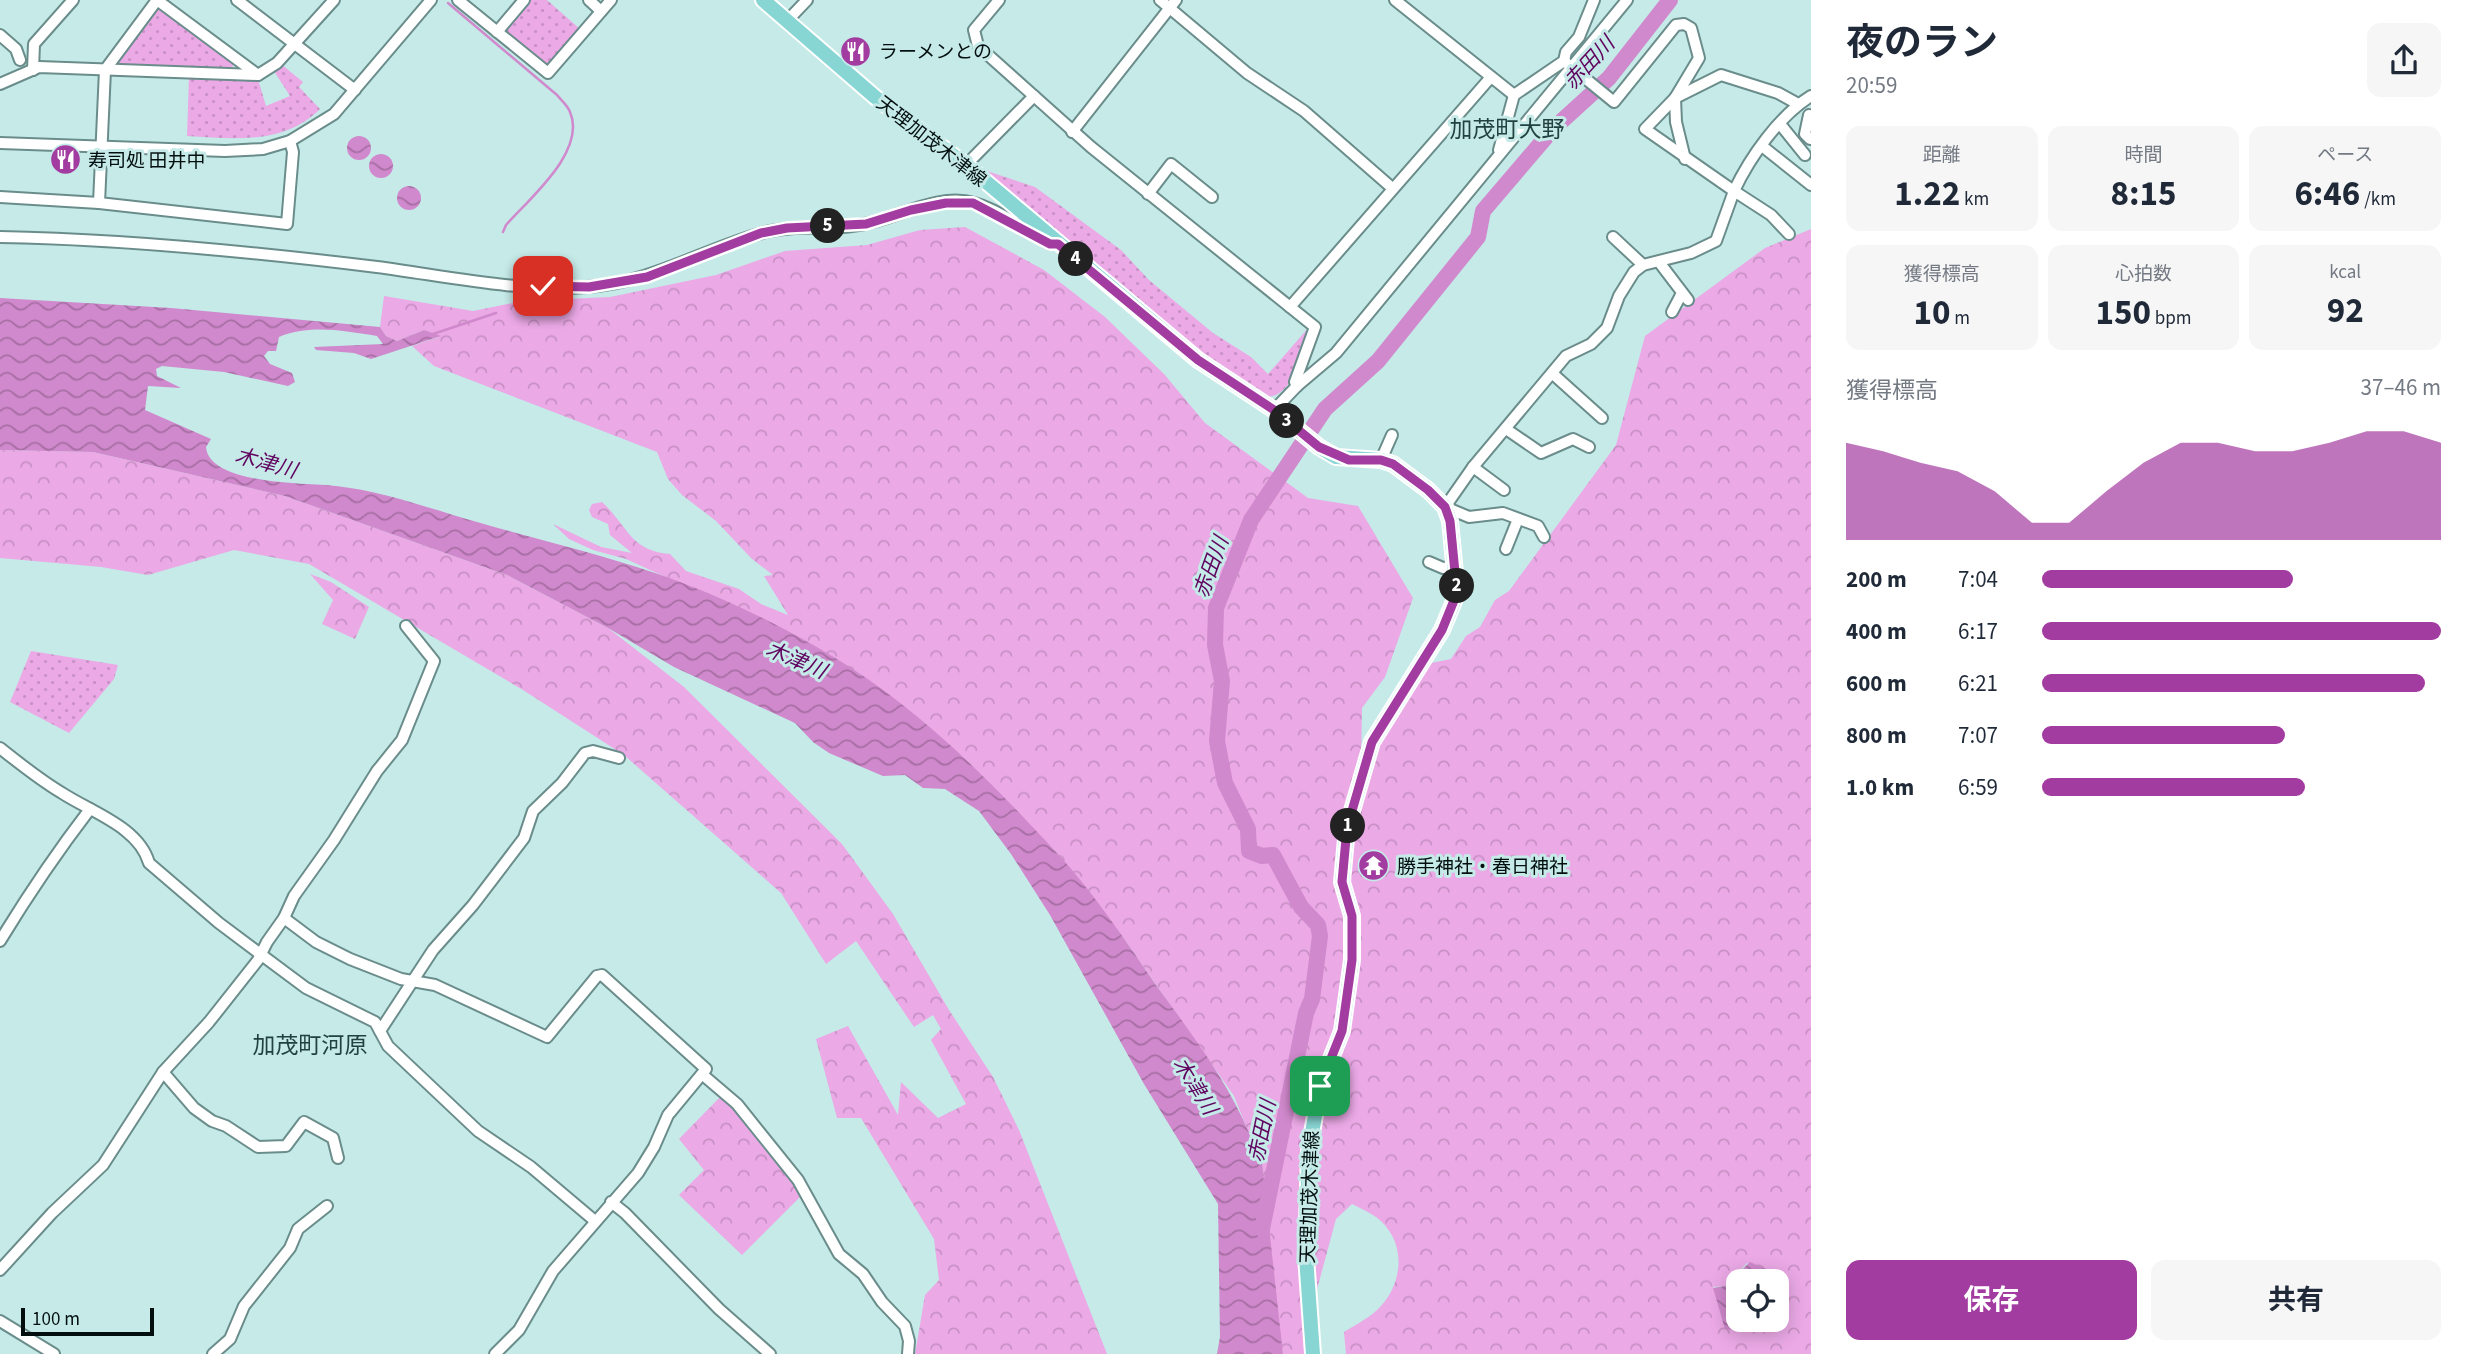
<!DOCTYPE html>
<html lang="ja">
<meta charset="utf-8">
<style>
:root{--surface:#fff;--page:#f6f6f7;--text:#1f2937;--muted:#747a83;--accent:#a33ca0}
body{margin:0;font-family:"Source Sans 3","Noto Sans JP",sans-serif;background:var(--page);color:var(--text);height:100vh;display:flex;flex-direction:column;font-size:26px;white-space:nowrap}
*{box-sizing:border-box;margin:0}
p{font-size:23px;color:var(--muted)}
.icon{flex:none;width:38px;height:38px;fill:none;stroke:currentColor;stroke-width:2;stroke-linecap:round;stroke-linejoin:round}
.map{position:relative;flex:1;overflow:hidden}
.sheet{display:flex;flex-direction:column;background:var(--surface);width:665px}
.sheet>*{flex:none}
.controls{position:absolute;left:1726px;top:1269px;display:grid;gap:14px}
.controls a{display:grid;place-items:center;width:63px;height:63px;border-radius:14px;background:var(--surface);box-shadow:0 4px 18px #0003;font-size:35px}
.scale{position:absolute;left:21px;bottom:18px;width:133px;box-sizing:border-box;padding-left:7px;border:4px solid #030f0f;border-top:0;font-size:19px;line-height:24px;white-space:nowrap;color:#030f0f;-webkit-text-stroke:5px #c5eae8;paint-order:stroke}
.pin{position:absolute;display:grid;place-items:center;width:60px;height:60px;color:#fff;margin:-30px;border-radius:14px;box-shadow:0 4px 10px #0006}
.km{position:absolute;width:35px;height:35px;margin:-18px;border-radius:50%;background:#222;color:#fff;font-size:19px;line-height:35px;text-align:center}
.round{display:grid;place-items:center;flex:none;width:74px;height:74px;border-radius:14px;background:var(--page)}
.summary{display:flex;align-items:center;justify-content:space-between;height:119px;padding:0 35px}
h1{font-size:38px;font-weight:700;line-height:52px}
.figures{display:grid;grid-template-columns:repeat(3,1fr);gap:10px;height:119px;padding:7px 35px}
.figures div{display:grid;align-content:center;border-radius:14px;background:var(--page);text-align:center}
.figures b{font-size:35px;font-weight:700}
.figures small{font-size:19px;font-weight:400}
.figures p{font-size:19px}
.chart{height:196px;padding:14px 35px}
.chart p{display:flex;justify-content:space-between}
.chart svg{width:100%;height:126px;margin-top:7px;fill:var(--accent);opacity:.7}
.action{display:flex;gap:14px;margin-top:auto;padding:14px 35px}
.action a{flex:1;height:80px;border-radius:14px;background:var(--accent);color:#fff;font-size:28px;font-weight:700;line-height:80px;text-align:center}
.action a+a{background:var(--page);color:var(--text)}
ul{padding:0 35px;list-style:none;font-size:23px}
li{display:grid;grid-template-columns:112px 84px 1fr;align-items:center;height:52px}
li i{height:18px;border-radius:9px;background:var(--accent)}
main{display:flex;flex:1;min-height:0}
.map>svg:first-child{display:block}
.grass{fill:url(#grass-dots)}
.forest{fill:url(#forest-crowns);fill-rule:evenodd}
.water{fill:url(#water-waves)}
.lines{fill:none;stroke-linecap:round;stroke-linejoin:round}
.stream{stroke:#d089cc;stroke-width:2.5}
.river{stroke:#d089cc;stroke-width:16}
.minor-casing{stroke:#6a8d8b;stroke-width:14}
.major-casing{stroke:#fff;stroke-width:18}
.minor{stroke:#fff;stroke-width:10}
.major{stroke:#88d6d4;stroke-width:14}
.route-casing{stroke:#fff;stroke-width:14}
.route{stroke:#a33ca0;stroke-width:9}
.labels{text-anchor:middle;stroke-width:6;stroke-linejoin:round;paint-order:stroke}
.poi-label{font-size:19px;fill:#030f0f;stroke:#c5eae8;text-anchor:start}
.street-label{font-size:19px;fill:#030f0f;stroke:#c5eae8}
.water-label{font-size:21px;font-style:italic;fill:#60045f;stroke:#c5eae8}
.quarter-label{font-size:23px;fill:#224241;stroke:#c5eae8}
</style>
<main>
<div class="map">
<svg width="1811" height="1354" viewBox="0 0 1811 1354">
<defs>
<pattern id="grass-dots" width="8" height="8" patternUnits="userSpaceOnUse" patternTransform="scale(1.75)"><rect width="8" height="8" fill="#eba9e6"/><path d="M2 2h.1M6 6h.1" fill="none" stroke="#c890c4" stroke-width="1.8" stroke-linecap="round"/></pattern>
<pattern id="forest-crowns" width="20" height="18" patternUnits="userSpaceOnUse" patternTransform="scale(1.75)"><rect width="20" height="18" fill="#eba9e6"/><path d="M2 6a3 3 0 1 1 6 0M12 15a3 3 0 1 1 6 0" fill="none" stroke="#c890c4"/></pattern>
<pattern id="water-waves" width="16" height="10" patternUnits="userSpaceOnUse" patternTransform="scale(1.75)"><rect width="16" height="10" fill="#d089cc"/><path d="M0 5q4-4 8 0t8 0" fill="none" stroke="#a76ea4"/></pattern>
</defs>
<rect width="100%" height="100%" fill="#c5eae8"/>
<g class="grass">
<path d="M530,0H547L580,29L546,67L504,30Z"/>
<path d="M155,7L234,62L231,71L121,67L117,60Z"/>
<path d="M281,64L303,82L299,87L320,109C284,145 234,139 187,136L189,76H257L266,106L290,96L274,71Z"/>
<path d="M984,170L1035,187L1121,250L1149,280L1213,333L1251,357L1268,374L1310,326C1303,348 1296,393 1269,397L1208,358Z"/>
<path d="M31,651L118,665L114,679L69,733L10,702Z"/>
</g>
<g class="forest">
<path d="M965,227L1044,270L1105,317L1164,374L1205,423L1308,498L1358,506L1413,598L1385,677L1362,708L1361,764L1337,853V864L1349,934L1341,1023L1316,1094L1310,1354H1283L1250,1136L1234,1096L1122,936L1057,853L966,760L786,632L626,559L593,550L569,539L553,524L601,547L632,553L610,535L608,524L592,517L589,510L592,504L602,502C628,526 630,551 670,554L686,571L739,589L761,604L788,615L764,576L773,575L752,559L716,521L682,495L668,479L657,452L434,366L412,346L439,337L424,330L397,341L386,336L380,327L384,296L473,311L523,301L610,297L716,275L785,251L867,245L920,230Z"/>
<path d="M1811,229V1354H1346L1344,1332C1355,1325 1367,1319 1376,1311C1404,1286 1408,1241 1376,1217C1369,1212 1360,1208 1352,1204L1336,1219L1313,1304L1311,1252L1319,1125L1348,1031L1350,892L1345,856L1374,750L1426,664L1451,659L1466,636L1480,627L1495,600L1509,591L1616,445L1645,336L1765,248ZM1747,1263L1773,1276L1776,1281V1320H1749L1731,1330L1713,1287L1725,1286Z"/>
<path d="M0,450L93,452L285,496L507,575L608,628L684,687L842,844L893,914L949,1010L993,1077L1019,1130L1107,1354H915L925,1295L939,1280L934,1239L861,1118H837L816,1039L848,1026L898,1115L901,1082L938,1118L966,1104L931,1040L941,1029L933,1015L914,1027L856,941L826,964L781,893L624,755L523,690L309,564L234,550L148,575L101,567L0,558Z"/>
<path d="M310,574L331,582L369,607L355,639L322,624L333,600Z"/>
<path d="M722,1095L735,1107L802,1195L742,1255L679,1195L704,1170L679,1139Z"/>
</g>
<g class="water">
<circle cx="359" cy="148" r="12"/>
<circle cx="381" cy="166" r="12"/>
<circle cx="409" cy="198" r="12"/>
<path d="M0,298L171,308L380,327L386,336L397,341L424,330L441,336L371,359L354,353L316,350L314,347L383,344L377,336C345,331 309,324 279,337L276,351H268L264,356L270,364L292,373L295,382L288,386L224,372L162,366L156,369L157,376L181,388L148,386L145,410L211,439L206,447C209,485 307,483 336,486C383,491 431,509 477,522C536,539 597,553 655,573C735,600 833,650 899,702C956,746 1008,800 1057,853C1094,893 1125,940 1156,985C1191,1033 1227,1080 1250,1135L1259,1136L1283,1354H1217L1220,1337L1218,1204L1144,1084L1050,915L1011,854L979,811L945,789L923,788L905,775L883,776L829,753L813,742L795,723L674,667L608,628L507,575L285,496L93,452L0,450Z"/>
<path d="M1750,1262L1766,1269L1775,1281H1738V1320H1749L1731,1330L1725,1329L1713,1288L1725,1286Z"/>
</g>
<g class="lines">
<g class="stream">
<path d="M448,3L557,95C561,100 568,106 570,112C587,151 529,199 506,225L503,232"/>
<path d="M433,334L496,313"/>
</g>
<path class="river" d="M1262,1229L1306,1013L1312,999L1320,936L1318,925L1301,907L1273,855L1262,856L1249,851L1248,829L1225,783L1217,741L1222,681L1215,645L1216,608L1251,520L1325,409L1378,361L1478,237L1483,211L1553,129L1609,78L1670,0"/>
<defs>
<g id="minor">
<path d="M157,0L258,75"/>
<path d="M237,0L355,90"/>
<path d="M458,0L548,73L611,0"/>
<path d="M589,0L601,11"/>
<path d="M999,0L974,30L978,46L1091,147L1315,327L1295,382L1297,386"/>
<path d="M1160,0L1247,73L1304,111L1391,187"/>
<path d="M1395,0L1514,95"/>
<path d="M787,21L807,0"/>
<path d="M497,32L524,0"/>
<path d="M0,35L16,49L20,60"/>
<path d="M1564,61L1614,102L1676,25L1684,24L1691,28L1699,58L1675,98L1676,122L1685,159"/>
<path d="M33,70L34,44L73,0"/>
<path d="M0,84L39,67L258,75L277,63L334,0"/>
<path d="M1809,115L1805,134L1810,139"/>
<path d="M1780,124L1805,155"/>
<path d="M1072,132L1176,0"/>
<path d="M0,143L225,151L263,149L290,141L334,114L431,0"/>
<path d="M1762,146L1811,185"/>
<path d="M1499,150L1514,95L1564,61L1566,52L1579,37L1594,0"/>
<path d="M966,165L1034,96"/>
<path d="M1148,194L1171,164L1212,197"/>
<path d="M0,197L99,203L287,224L293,152L290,141"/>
<path d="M99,203L105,70L157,0"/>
<path d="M1789,234L1771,215L1734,191C1750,157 1779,116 1811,96"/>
<path d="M0,237C124,239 254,252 377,267C446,276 517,292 587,287C650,283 702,250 762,233C797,223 834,232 869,223C901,216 940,193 974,203C1001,211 1026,230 1050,244H1058"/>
<path d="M1613,237L1643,265"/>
<path d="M1659,262L1688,300"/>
<path d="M1290,307L1491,77"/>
<path d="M1672,312L1682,293"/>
<path d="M1553,374L1602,418"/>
<path d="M1274,410L1297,386L1336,353L1627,0"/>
<path d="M1506,429L1541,453L1573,439L1589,447"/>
<path d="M1381,460L1392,435"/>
<path d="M1473,467L1504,490"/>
<path d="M1544,537L1538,526L1503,513L1469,517L1445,507L1473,467L1566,356L1591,344L1607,328L1619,296L1634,272L1643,265L1691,253L1716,241L1734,191L1645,129L1675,98L1721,75L1778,93L1798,104"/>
<path d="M1506,549L1518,519"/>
<path d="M1429,562L1443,568L1456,567"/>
<path d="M0,748C20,764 40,780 62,793C91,812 139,827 149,863L219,923L306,988L375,1022L388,1046L478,1131L531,1167L595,1221"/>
<path d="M284,918L316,942L350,959L401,979L435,985L547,1037L597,976L602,975L706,1069L668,1115L654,1147L638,1173L553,1271L519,1330L495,1354"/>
<path d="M0,941C28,895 57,852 90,809"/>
<path d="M380,1031L433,950L473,905L524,838L533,811L562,783L585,753L593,751L619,758"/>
<path d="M163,1072L194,1108L212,1121L226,1126L258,1147L286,1146L304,1122L333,1138L338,1158"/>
<path d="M703,1075L737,1104L798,1180L839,1254L863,1274L882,1302L905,1326L909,1341L908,1354"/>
<path d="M611,1202L625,1213L719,1309L770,1354"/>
<path d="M0,1270L52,1213L103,1165L163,1072L209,1022L258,960L267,942L284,918L294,896L334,840L377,771L402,740L434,661L406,626"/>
<path d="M0,1321L54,1354"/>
<path d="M213,1354L230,1339L244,1306L290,1248L298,1229L327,1206"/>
</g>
<path id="major" d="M763,0L875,97L966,165L1198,360L1274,410L1319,447L1336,457L1381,460L1393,464L1428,490L1445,507L1450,521L1457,594L1442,630L1372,742L1347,828L1342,882L1352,916V960L1342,1031L1320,1086L1309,1151L1306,1257L1313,1354"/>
</defs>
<use href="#minor" class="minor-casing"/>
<use href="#major" class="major-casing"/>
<use href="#minor" class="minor"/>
<use href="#major" class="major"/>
</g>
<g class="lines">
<defs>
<path id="route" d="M543,286L589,287L647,277L761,233L787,228L866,224L911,210L946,203H973L1050,244H1058L1198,360L1274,410L1319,447L1349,460H1381L1393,464L1428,490L1445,507L1450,521L1457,593L1442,630L1372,742L1347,828L1342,882L1352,916V960L1342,1031L1320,1086"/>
</defs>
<use href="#route" class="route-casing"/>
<use href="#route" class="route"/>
</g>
<defs>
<symbol id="restaurant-disc" viewBox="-11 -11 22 22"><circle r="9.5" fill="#a33ca0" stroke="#c5eae8"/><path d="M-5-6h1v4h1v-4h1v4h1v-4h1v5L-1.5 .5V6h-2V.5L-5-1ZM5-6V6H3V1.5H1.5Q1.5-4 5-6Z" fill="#fff"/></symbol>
<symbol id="temple-disc" viewBox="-11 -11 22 22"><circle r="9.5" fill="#a33ca0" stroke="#c5eae8"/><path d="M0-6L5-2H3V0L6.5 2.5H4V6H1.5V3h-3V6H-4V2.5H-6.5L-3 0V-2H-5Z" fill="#fff"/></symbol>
</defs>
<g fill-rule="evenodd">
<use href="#restaurant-disc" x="838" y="34" width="35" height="35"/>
<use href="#restaurant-disc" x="48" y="142" width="35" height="35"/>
<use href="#temple-disc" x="1356" y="848" width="35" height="35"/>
</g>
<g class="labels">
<g class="poi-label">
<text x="879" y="58">ラーメンとの</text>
<text x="88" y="167">寿司処 田井中</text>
<text x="1397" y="873">勝手神社・春日神社</text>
</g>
<g class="street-label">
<text transform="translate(932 141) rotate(38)" y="7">天理加茂木津線</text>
<text transform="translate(1309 1197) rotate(-88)" y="7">天理加茂木津線</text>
</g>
<g class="water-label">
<text transform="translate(1589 63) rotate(-47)" y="7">赤田川</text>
<text transform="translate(266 463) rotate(15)" y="7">木津川</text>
<text transform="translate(1211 567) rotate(-70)" y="7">赤田川</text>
<text transform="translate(796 660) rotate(23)" y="7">木津川</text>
<text transform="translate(1195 1086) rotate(58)" y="7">木津川</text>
<text transform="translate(1262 1131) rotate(-78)" y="7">赤田川</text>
</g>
<g class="quarter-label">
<text x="1507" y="137">加茂町大野</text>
<text x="310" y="1053">加茂町河原</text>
</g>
</g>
</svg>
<div class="controls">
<a><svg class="icon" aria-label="locate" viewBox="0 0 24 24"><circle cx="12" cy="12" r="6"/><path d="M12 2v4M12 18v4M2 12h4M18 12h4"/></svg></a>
</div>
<div class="scale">100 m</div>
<div class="pin" style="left:1320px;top:1086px;background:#1e9e55"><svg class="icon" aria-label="arrive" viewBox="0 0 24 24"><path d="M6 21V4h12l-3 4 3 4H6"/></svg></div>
<div class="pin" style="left:543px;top:286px;background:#d93025"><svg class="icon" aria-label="check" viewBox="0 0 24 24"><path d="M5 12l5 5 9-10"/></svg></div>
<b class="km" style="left:1348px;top:826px">1</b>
<b class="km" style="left:1457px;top:586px">2</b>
<b class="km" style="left:1287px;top:421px">3</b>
<b class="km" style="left:1076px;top:259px">4</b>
<b class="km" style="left:828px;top:226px">5</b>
</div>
<section class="sheet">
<div class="summary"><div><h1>夜のラン</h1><p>20:59</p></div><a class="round"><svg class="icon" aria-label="share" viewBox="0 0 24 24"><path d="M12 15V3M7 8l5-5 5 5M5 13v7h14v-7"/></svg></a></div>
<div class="figures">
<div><p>距離</p><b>1.22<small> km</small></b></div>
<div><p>時間</p><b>8:15</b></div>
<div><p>ペース</p><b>6:46<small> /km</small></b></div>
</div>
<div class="figures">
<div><p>獲得標高</p><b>10<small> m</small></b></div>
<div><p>心拍数</p><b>150<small> bpm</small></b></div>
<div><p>kcal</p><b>92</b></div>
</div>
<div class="chart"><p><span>獲得標高</span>37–46 m</p>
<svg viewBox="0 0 160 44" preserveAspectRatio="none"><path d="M0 44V10L10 13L20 17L30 20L40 27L50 38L60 38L70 27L80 17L90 10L100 10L110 13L120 13L130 10L140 6L150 6L160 10V44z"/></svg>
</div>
<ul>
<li><b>200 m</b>7:04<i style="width:63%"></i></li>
<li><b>400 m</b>6:17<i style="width:100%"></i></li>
<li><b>600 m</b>6:21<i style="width:96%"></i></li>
<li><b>800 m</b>7:07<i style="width:61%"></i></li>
<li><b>1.0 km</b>6:59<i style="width:66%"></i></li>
</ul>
<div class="action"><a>保存</a><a>共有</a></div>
</section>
</main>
